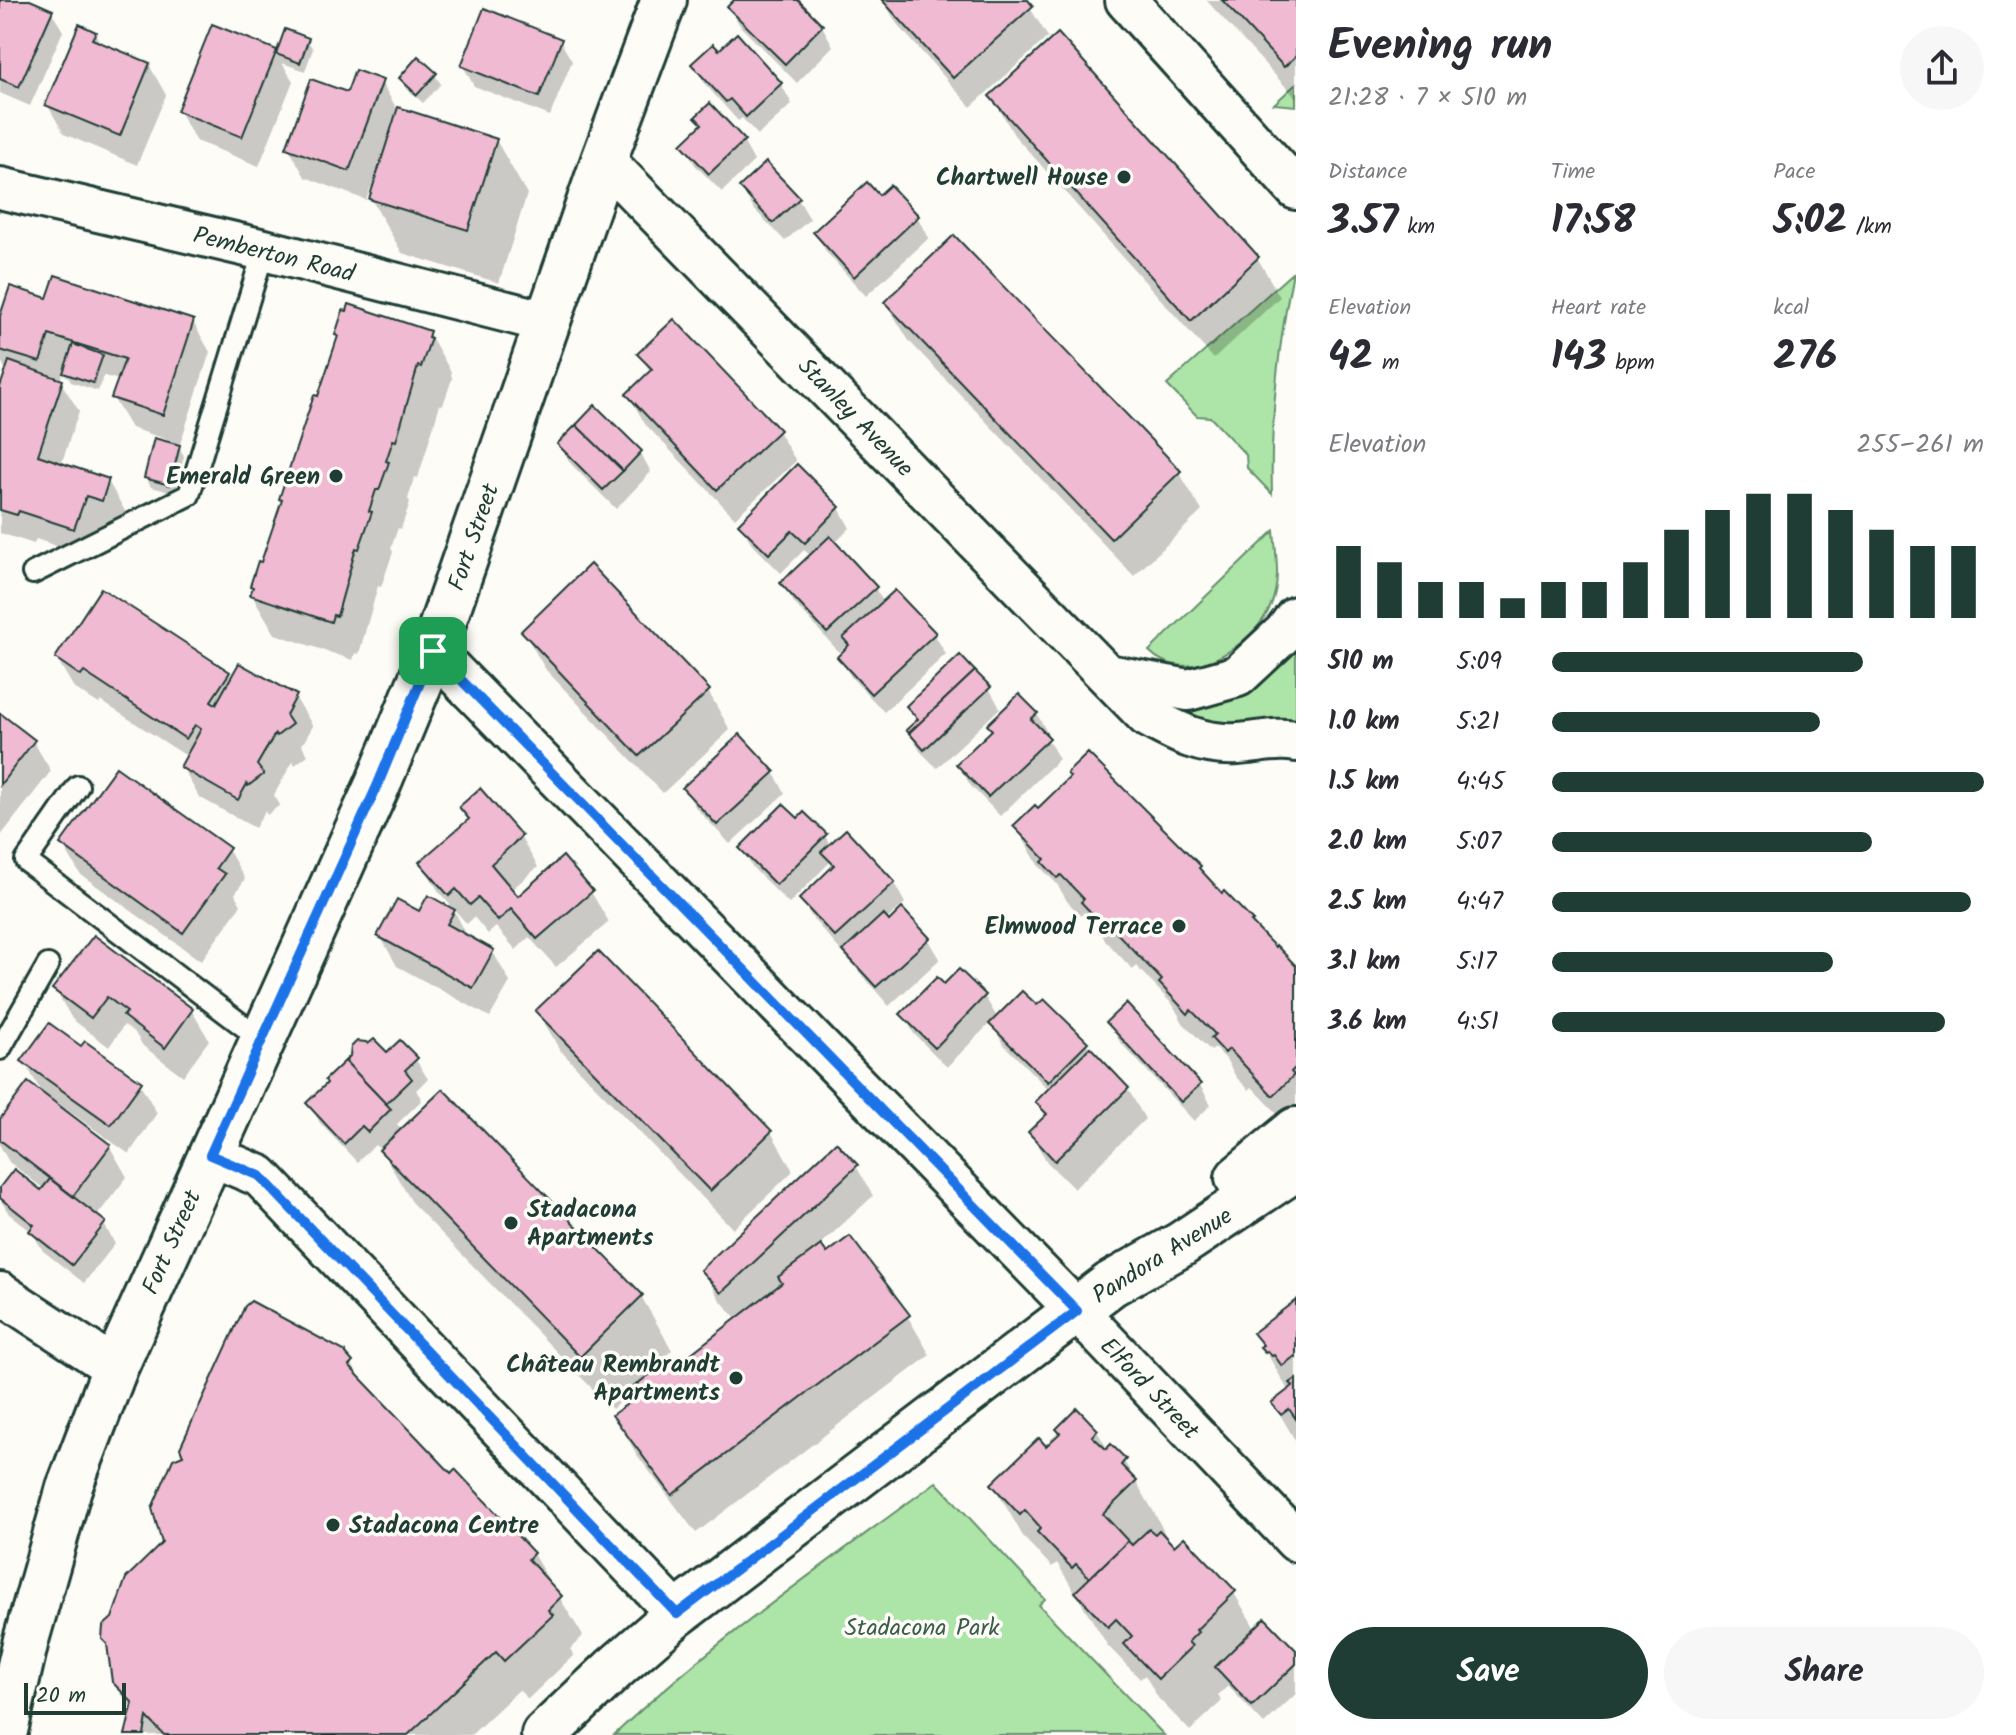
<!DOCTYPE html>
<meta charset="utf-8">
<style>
:root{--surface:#fff;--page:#f7f7f7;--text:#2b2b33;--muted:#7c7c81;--accent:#1f3d34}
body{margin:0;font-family:Kalam,sans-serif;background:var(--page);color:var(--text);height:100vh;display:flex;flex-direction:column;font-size:30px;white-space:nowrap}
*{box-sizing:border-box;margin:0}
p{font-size:26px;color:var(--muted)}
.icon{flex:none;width:44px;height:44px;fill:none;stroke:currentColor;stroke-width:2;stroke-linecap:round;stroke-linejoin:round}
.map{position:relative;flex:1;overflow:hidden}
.details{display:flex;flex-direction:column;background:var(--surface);width:720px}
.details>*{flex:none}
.scale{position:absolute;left:24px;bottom:20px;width:102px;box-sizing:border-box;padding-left:8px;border:4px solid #1f3d34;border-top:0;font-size:22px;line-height:28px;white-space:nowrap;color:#1f3d34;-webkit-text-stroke:6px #fdfcf7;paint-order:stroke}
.pin{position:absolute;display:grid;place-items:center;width:68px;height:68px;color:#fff;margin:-34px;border-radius:16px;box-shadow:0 4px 12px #0006}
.round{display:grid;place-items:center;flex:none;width:84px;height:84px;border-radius:42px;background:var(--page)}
.overview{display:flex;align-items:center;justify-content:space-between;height:136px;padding:0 32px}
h1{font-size:44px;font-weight:700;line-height:60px}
.figures{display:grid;grid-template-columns:repeat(3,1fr);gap:12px;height:136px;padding:8px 32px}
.figures div{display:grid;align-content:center}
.figures b{font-size:40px;font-weight:700}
.figures small{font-size:22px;font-weight:400}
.figures p{font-size:22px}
.chart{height:224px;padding:16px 32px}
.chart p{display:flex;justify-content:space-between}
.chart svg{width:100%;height:144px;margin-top:8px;stroke:var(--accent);stroke-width:6}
.action{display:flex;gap:16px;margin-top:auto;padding:16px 32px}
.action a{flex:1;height:92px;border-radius:48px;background:var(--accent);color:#fff;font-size:32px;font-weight:700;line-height:92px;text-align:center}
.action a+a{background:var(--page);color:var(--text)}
ul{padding:0 32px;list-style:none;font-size:26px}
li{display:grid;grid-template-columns:128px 96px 1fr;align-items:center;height:60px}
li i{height:20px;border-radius:10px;background:var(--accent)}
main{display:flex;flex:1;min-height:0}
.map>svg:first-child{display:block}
.green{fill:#ade4a7;stroke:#66906e;stroke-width:2}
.shadow{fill:#0003}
.building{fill:#f0bad2;stroke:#1f3d34;stroke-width:2}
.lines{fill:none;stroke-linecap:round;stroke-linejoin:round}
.service-casing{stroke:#1f3d34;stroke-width:26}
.minor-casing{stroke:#1f3d34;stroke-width:46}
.secondary-casing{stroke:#1f3d34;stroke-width:50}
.service{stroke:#fdfcf7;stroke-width:20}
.minor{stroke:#fdfcf7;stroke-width:40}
.secondary{stroke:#fdfcf7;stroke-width:44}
.route-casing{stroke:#fff;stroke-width:16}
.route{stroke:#1a73e8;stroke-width:10}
.poi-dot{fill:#1f3d34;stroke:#fdfcf7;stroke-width:3}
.labels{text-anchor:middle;stroke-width:7;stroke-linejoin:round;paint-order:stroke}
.poi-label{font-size:24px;font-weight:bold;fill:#1f3d34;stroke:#fdfcf7;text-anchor:end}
.street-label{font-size:24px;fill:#1f3d34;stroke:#fdfcf7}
.park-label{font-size:24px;fill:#3b5e4b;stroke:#fdfcf7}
</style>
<main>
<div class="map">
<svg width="1296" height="1735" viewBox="0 0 1296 1735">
<rect width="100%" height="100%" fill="#fdfcf7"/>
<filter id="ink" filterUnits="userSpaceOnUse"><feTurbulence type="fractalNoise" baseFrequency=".0125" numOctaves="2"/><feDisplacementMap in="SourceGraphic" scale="16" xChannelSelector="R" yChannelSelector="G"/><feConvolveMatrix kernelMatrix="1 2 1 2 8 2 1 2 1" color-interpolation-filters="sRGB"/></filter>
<g filter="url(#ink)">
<g class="green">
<path d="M1296,84V106L1274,104Z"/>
<path d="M1293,272C1278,346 1270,418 1272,494L1247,468L1246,455L1210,417L1197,416L1167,385Z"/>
<path d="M1274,531C1276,556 1281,581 1271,605C1254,646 1186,689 1149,651Z"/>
<path d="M1296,640V726L1195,724L1153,698Z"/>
<path d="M936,1482L1045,1599L1039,1605L1164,1735H614C713,1641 827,1563 936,1482Z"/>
</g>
<g class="shadow">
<path d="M0,0H25L51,11L63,31L30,106L0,93Z"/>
<path d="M737,0H795L822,26L833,46L797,83L741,27L729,7Z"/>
<path d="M883,0H1025L1048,37L971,107L897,24Z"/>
<path d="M1206,0H1296V98Z"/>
<path d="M286,32L307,40L313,49L305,71L282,63L293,81L259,166L196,141L179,111L275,51L277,55Z"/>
<path d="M95,33L101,45L149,65L166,95L137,165L64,134L47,104Z"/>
<path d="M737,36L781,84L792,104L758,135L742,118L738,121L705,84L694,64L718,53Z"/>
<path d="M1058,36L1258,259L1280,297L1214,359L1014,135L992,96Z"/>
<path d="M560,41L572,61L550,116L474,86L463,66Z"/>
<path d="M435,75L441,84L423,103L406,88L401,78Z"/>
<path d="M381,82L397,109L496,140L527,194L499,283L402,253L371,199L374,188L371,187L366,200L305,177L288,147Z"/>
<path d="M698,118L743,141L754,161L722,192L695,165L684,145L703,126Z"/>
<path d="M890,187L918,218L929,238L866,296L827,253L815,233L879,197Z"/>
<path d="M742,188L798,199L810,219L785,241L753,208Z"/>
<path d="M48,301L193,322L210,352L180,444L177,443L184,456L175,493L151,487L146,478L172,441L131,428L113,398L119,380L104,376L98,391L71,382L64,369L60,381L79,411L61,465L108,481L125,511L119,530L102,525L91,558L36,539L34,544L0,533V393L7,372L0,359V323Z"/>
<path d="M886,303L1179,472L1202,511L1134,576L909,341Z"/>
<path d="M429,333L451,372L452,379L443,405L440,404L418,478L415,477L408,499L410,502L401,529L398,528L391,548L393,552L381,587L378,586L359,654L355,653L353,660L275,634L252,595L254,590L252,585L263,564L284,503L281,499L339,338L337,335Z"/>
<path d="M640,354L778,431L796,461L735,518L645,424L628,394L651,373Z"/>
<path d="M559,444L640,452L651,472L616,509L571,464Z"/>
<path d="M797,467L839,508L850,528L834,544L875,588L884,603L934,634L946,654L884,712L851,677L839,657L850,647L848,644L839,652L794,603L783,583L811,556L804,550L781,573L752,544L740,524Z"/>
<path d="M523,631L708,691L730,730L663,793L546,670Z"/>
<path d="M57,659L229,673L232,679L295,697L313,726L302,745L308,755L295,765L293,761L274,795L280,805L267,815L265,811L255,828L199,797L182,767L188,757L101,701L99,704L74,688Z"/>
<path d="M989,688L1000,708L937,768L920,751L909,731L918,722L908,706Z"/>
<path d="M1019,696L1037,714L1048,734L1046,736L1059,759L1000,816L970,785L959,765L993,732Z"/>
<path d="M0,716L33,741L51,771L0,837Z"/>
<path d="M774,773L785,793L730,844L696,808L684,788Z"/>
<path d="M480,791L521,838L538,867L511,890L518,898L591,892L609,922L556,967L529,937L516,950L496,927L488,934L474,917L467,924L439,892L422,863L470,821L461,807Z"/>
<path d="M798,821L825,836L831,846L894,883L905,903L886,920L889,924L902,911L929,940L940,959L889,1006L813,919L801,899L833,868L830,862L789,904L753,868L741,848Z"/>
<path d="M1016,826L1199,867L1222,895L1224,894L1256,930L1296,969V1133L1252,1087L1249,1090L1236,1077L1226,1059L1215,1048L1211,1051L1183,1023L1173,1005L1136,966L1133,970L1106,941L1095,924L1084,912L1081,916L1067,901L1057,884L1038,865Z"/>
<path d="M62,844L228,849L245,879L235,894L241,905L201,961L80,874Z"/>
<path d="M428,897L455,912L469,939L493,952L510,982L490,1017L397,966L380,936L420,914Z"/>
<path d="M94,938L192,1011L209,1040L183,1076L143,1046L135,1033L124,1025L109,1047L72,1019L55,989Z"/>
<path d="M598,954L771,1132L793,1171L733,1229L560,1050L538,1012Z"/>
<path d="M959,972L985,997L998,1019L1037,1008L1086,1043L1128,1089L1145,1119L1074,1189L1047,1162L1030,1132L1046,1117L1037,1102L1049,1090L1003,1044L991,1022L947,1067L914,1034L903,1014L944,987Z"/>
<path d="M1108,1022L1200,1085L1211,1105L1194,1121L1120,1042Z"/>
<path d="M82,1049L140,1084L157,1113L129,1154L66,1109L64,1112L110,1147L127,1177L96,1217L104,1224L115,1244L84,1283L43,1251L32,1232L9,1214L0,1199V1191L41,1193L44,1189L9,1162L0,1146V1122L44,1097L24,1061Z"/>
<path d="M387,1055L416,1060L428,1079L416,1090L422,1100L397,1124L402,1131L641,1296L672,1350L645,1376L647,1379L675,1367L738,1320L720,1300L702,1270L856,1166L873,1196L819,1246L827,1256L849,1239L908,1317L930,1355L696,1533L637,1455L615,1416L636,1400L631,1391L612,1409L413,1204L381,1150L375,1145L357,1162L320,1123L309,1103Z"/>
<path d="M1296,1302V1442L1274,1404L1289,1392L1256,1334Z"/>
<path d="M350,1361L364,1385L451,1476L533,1554L583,1636L570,1649L574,1655L528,1699L519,1690L471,1735H127L133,1713L114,1681Z"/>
<path d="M1097,1431L1108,1450L1124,1461L1155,1514L1166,1536L1164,1538L1234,1593L1256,1630L1296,1653V1694L1264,1724L1228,1686L1218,1696L1222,1701L1190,1731L1158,1698L1145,1675L1140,1679L1108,1646L1057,1563L1052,1567L1024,1538L993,1484L1046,1449Z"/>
</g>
<g class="building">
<path d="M0,0H30L53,10L19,87L0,79Z"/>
<path d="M734,0H798L823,25L785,64L727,7Z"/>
<path d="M882,0H1028L1033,6L953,78Z"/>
<path d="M1222,0H1296V56L1284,67Z"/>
<path d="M484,8L562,39L539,97L461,66Z"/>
<path d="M79,24L96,32L92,39L150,63L120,136L45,105Z"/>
<path d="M212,24L277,50L242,137L177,111Z"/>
<path d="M285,29L309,38L300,63L276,54Z"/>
<path d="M737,33L782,83L746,117L730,99L726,102L691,64L713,44L719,50Z"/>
<path d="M1058,33L1259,257L1191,321L989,96Z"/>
<path d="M418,56L437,73L417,95L399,78Z"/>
<path d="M355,70L383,80L349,171L286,148L311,79L347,92Z"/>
<path d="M710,103L745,140L709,174L681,144L702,124L695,117Z"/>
<path d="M398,107L497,139L468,230L369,199Z"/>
<path d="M766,162L800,198L773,223L739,187Z"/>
<path d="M867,182L879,195L890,185L919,216L854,277L813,232Z"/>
<path d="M954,235L1181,471L1111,539L884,302Z"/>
<path d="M55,275L194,320L163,415L111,398L125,359L49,335L40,362L0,350V316L10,286L47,298Z"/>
<path d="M349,304L430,331L428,337L431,338L421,367L418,366L396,441L393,440L386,461L389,462L379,490H376L369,511L372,512L359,549L356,548L337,616L333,615L331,622L250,595L253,587L250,586L258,561L261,562L282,500L279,499L314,395L318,396L338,336L335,335L343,310L347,311Z"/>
<path d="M674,319L780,430L717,490L626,394L652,369L637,354Z"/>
<path d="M73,344L103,355L93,383L63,373Z"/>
<path d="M9,361L63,380L38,455L109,479L102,501L86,496L74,529L19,511L17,515L0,510V387Z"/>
<path d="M595,405L642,451L623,471L576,425Z"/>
<path d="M576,425L623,471L603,490L557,444Z"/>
<path d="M154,438L180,445L170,485L144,478Z"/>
<path d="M797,464L840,507L805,543L792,531L769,554L738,524Z"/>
<path d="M830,536L877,587L827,633L780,583Z"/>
<path d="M590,564L710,690L639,756L521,631Z"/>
<path d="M101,588L230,672L211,701L216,704L239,663L297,695L286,715L292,724L277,736L275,734L257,765L264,774L248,786L247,784L238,800L180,767L201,729L195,725L186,739L84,672L81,676L55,658Z"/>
<path d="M895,590L936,633L871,694L837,657L849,645L843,638Z"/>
<path d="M960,655L975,671L909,733L906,730L918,719L906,706Z"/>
<path d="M975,671L991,687L924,750L909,733Z"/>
<path d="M1019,694L1038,713L1031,719L1050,738L988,797L956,764L992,730L987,725Z"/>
<path d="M0,713L35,740L0,785Z"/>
<path d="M740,734L775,772L717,825L682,788Z"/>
<path d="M1088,753L1201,866L1199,868L1222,893L1224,891L1253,921L1251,922L1275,947L1276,945L1296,966V1067L1291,1072L1294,1075L1273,1096L1229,1049L1225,1053L1211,1038L1215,1034L1191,1010L1188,1014L1159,983L1162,980L1113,929L1109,932L1081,902L1084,899L1061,875L1057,878L1042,862L1045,859L1013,826L1035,805L1038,808L1070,777L1067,773Z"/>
<path d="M116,767L230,848L216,868L225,874L183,933L60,844Z"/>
<path d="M480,788L522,836L491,864L518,896L563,856L593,891L537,939L511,909L498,921L478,898L470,905L456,889L449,896L419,862L469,819L459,807Z"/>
<path d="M783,804L798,818L804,812L827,834L776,885L739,848Z"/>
<path d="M846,829L895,882L835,937L799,899L834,865L821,852Z"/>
<path d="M428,895L455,910L447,924L494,950L473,988L377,936L397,899L419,911Z"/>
<path d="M902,908L930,938L876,987L843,951L883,914L889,921Z"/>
<path d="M94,935L193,1009L165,1048L123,1016L127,1012L107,997L91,1018L52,989Z"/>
<path d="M598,951L772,1131L710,1191L535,1011Z"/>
<path d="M959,969L986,995L935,1048L900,1014L937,977L944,984Z"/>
<path d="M1022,991L1037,1005L1044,999L1088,1042L1048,1082L989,1024Z"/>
<path d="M1126,1003L1201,1084L1181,1102L1106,1022Z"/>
<path d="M49,1023L81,1046L85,1041L142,1082L111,1125L21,1061Z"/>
<path d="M374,1039L387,1052L400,1040L418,1058L405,1070L412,1079L386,1104L345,1061L350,1056L351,1047L357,1041L366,1042L368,1044Z"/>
<path d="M1090,1047L1129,1088L1055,1161L1028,1132L1047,1114L1035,1102Z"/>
<path d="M345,1061L391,1109L368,1132L362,1126L344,1144L306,1103L327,1083L325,1080Z"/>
<path d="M28,1082L111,1145L73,1196L0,1140V1119Z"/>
<path d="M443,1089L643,1295L580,1357L379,1150Z"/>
<path d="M836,1142L858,1165L721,1293L700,1270Z"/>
<path d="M14,1169L41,1190L50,1179L106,1222L72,1265L29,1231L34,1225L0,1198V1187Z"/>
<path d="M850,1236L910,1315L672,1495L612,1415L634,1399L628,1391L671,1358L676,1365L782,1283L778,1277L821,1245L827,1253Z"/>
<path d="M1296,1300V1357L1295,1356L1282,1366L1274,1355L1272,1356L1267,1351L1265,1352L1260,1347L1263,1345L1253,1333Z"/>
<path d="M251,1301L346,1352V1354L353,1362L349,1366L451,1473L455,1469L534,1553L528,1559L562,1596L548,1610L553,1615L504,1661L496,1652L408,1735H164L147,1717L144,1735H125L133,1703L112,1682L107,1644L102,1639L103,1626L112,1618L126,1578L162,1543L152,1508L173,1459L183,1455L180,1448L245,1306Z"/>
<path d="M1296,1379V1419L1289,1409L1281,1415L1271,1403L1293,1386L1290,1383Z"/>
<path d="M1077,1408L1098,1430L1092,1436L1106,1449L1111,1444L1126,1459L1121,1465L1137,1481L1103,1514L1128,1541L1090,1578L1076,1564L1072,1568L1037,1532L1041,1528L1025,1510L1020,1515L991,1484L1039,1438L1046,1446L1060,1433L1056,1429Z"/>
<path d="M1149,1529L1155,1534L1159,1530L1174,1546L1184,1537L1236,1591L1196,1630L1198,1632L1188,1642L1192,1646L1158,1679L1124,1644L1132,1636L1116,1619L1108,1627L1075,1592L1128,1541L1132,1545Z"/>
<path d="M1265,1618L1296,1650V1664L1252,1706L1215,1667Z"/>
</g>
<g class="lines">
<defs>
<g id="service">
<path d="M33,573L189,495L264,250"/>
<path d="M78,786L26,861L262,1040"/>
<path d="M0,1049L48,965"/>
</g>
<g id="minor">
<path d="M1126,0L1296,189"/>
<path d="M604,160L1147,716C1178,733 1202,746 1238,744C1258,743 1276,737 1296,741"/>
<path d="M0,188L264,250L547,322"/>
<path d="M433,651L1077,1311L1296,1541"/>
<path d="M1108,675L1188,690L1238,676L1285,632L1296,617"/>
<path d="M210,1155L260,1176L677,1614"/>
<path d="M0,1293L115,1368"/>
</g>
<g id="secondary">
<path d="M1238,1178L1296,1130"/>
<path d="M4,1735L26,1640L69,1488L115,1368L378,784L433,651L604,160L664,0"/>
<path d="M544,1735L615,1668L677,1614L1111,1284L1180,1245L1296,1168"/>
</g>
</defs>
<use href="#service" class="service-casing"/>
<use href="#minor" class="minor-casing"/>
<use href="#secondary" class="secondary-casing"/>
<use href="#service" class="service"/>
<use href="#minor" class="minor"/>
<use href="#secondary" class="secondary"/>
</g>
</g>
<g class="lines" filter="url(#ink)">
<defs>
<path id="route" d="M433,651L1077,1311L677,1614L260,1176L210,1155L378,784Z"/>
</defs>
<use href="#route" class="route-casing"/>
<use href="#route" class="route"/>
</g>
<g class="poi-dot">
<circle cx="1124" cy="177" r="8"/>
<circle cx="336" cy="476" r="8"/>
<circle cx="1179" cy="926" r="8"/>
<circle cx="511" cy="1223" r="8"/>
<circle cx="736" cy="1378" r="8"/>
<circle cx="333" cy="1525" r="8"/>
</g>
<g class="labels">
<g class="poi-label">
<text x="1108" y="185">Chartwell House</text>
<text x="320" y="484">Emerald Green</text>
<text x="1163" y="934">Elmwood Terrace</text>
<text x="527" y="1217" text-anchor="start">Stadacona<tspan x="527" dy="28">Apartments</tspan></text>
<text x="720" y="1372">Château Rembrandt<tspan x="720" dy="28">Apartments</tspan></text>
<text x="349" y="1533" text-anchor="start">Stadacona Centre</text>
</g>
<g class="street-label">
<text transform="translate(274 254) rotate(14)" y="8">Pemberton Road</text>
<text transform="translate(856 417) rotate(46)" y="8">Stanley Avenue</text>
<text transform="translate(473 537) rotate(-71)" y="8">Fort Street</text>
<text transform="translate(171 1242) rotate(-66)" y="8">Fort Street</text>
<text transform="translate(1162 1255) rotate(-32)" y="8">Pandora Avenue</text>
<text transform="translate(1150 1388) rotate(46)" y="8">Elford Street</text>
</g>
<g class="park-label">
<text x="922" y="1635">Stadacona Park</text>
</g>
</g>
</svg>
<div class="scale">20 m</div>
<div class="pin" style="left:433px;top:651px;background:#1e9e55"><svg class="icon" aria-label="arrive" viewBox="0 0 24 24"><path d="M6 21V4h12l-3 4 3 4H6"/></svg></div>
</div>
<section class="details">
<div class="overview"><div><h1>Evening run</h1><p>21:28 · 7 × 510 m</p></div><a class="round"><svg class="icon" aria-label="share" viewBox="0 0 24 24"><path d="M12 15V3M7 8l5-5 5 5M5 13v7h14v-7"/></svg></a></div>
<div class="figures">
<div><p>Distance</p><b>3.57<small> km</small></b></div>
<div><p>Time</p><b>17:58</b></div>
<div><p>Pace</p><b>5:02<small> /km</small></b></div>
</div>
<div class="figures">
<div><p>Elevation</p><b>42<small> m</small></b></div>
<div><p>Heart rate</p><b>143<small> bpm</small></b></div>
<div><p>kcal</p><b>276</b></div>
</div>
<div class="chart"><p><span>Elevation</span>255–261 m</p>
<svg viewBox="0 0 160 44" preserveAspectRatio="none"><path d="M5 44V22M15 44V27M25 44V33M35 44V33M45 44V38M55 44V33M65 44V33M75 44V27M85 44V17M95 44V11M105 44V6M115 44V6M125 44V11M135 44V17M145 44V22M155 44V22"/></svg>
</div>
<ul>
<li><b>510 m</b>5:09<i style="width:72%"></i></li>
<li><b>1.0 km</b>5:21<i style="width:62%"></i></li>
<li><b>1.5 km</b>4:45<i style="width:100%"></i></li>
<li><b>2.0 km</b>5:07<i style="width:74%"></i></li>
<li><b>2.5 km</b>4:47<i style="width:97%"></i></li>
<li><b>3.1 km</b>5:17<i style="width:65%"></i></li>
<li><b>3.6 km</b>4:51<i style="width:91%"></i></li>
</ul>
<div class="action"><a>Save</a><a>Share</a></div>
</section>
</main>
